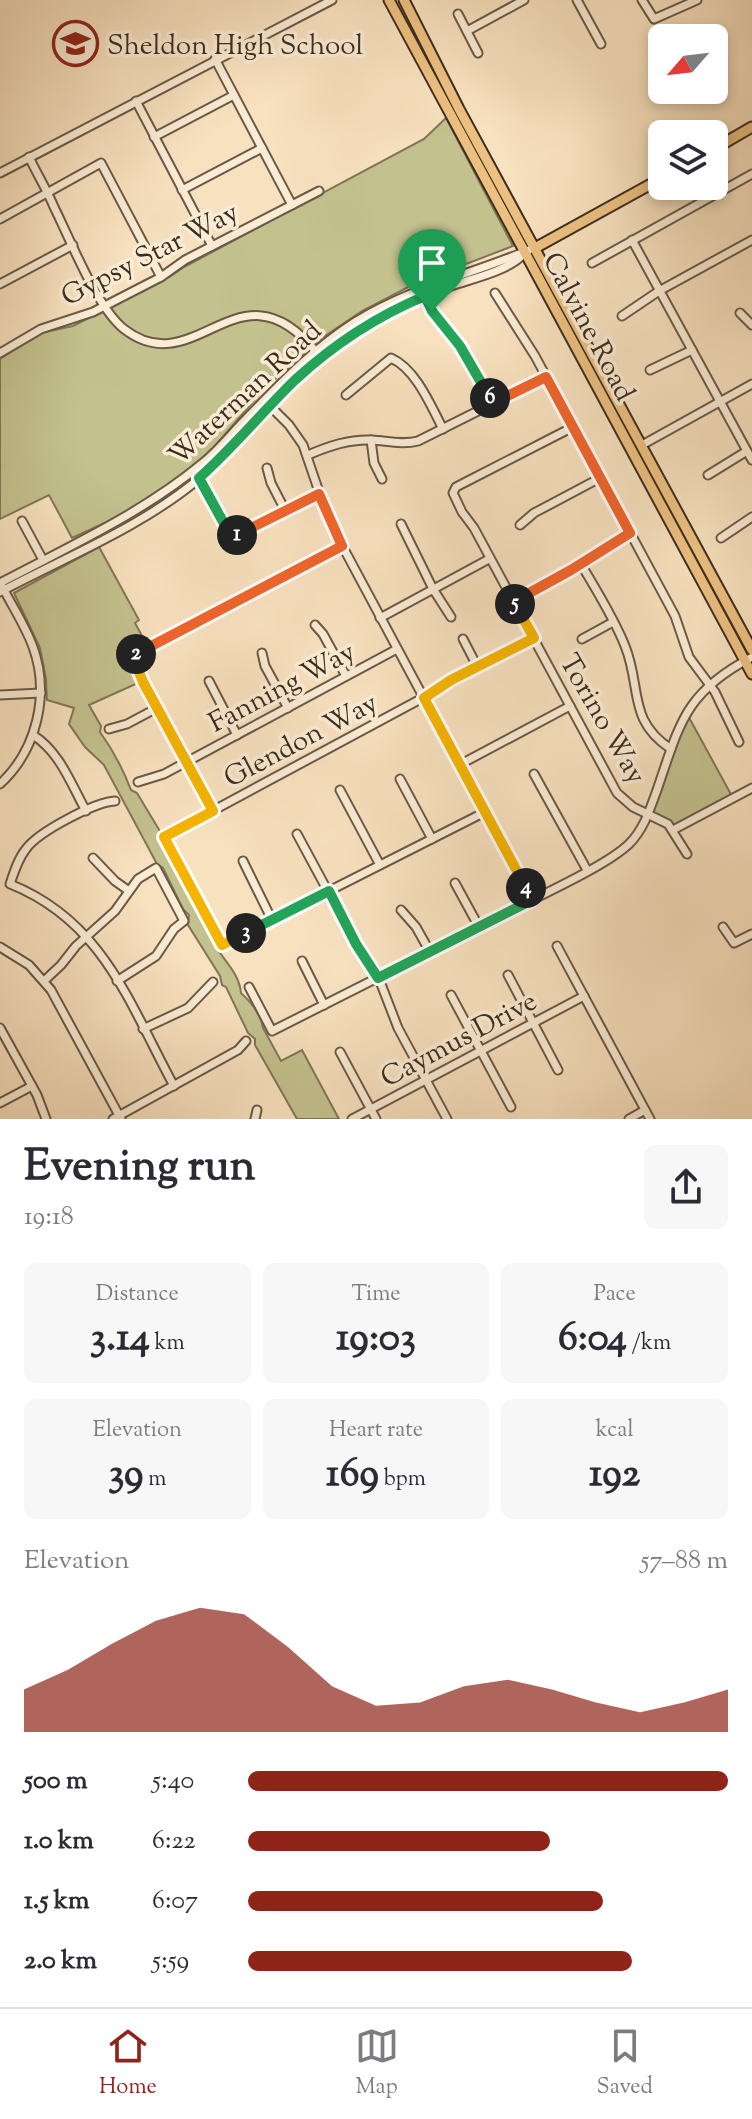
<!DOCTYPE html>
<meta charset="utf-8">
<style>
:root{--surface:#fff;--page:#f7f7f7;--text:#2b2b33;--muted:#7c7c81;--line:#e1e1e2;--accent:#8f2418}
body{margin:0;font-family:"Sorts Mill Goudy",serif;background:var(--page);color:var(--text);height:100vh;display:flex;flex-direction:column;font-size:30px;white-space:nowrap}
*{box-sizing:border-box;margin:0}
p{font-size:26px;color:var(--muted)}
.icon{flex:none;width:44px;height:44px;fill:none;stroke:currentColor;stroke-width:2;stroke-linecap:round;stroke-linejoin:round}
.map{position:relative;height:1119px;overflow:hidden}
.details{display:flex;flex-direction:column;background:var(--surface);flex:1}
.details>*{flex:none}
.needle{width:52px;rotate:242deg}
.buttons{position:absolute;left:648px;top:24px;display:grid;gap:16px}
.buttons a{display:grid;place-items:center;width:80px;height:80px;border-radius:12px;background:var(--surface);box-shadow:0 4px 12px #0003;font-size:40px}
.pin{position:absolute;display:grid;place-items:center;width:68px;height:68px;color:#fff;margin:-82px -34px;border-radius:50% 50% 50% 0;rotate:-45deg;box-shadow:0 0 8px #0007}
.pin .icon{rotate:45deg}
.km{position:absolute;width:40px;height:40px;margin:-20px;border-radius:50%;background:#222;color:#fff;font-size:22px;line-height:40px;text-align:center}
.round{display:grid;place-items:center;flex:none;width:84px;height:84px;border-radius:12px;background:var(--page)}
.headline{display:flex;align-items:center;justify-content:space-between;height:136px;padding:0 24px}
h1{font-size:44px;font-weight:700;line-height:60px}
.stats{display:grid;grid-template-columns:repeat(3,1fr);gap:12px;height:136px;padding:8px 24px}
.stats div{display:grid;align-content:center;border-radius:12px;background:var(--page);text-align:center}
.stats b{font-size:40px;font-weight:700}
.stats small{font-size:22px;font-weight:400}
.stats p{font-size:22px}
.chart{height:224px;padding:16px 24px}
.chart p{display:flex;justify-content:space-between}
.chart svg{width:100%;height:144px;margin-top:8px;fill:var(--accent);opacity:.7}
ul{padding:0 24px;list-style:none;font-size:26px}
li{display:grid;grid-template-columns:128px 96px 1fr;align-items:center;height:60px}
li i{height:20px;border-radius:10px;background:var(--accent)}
.tab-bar{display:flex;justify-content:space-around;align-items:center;height:112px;border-top:2px solid var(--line);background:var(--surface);font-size:22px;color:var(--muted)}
.tab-bar a{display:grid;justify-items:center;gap:4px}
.tab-bar .active{color:var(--accent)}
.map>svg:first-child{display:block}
.green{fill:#c3c18e;stroke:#807656;stroke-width:2}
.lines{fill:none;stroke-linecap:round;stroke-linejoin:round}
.minor-casing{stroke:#6b5946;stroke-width:11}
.major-casing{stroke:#3c2c1e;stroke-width:13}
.minor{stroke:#faecd5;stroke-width:7}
.major{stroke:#ecc080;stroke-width:9}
.split-1-casing{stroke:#fff;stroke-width:16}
.split-2-casing{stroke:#fff;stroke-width:16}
.split-3-casing{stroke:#fff;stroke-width:16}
.split-4-casing{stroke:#fff;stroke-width:16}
.split-5-casing{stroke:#fff;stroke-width:16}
.split-6-casing{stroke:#fff;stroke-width:16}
.split-7-casing{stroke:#fff;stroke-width:16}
.split-1{stroke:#22a559;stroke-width:10}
.split-2{stroke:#f0652b;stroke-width:10}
.split-3{stroke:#f5b400;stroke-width:10}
.split-4{stroke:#22a559;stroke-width:10}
.split-5{stroke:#f5b400;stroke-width:10}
.split-6{stroke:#f0652b;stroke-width:10}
.split-7{stroke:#22a559;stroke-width:10}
.labels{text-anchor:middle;stroke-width:7;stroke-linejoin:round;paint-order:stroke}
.poi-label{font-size:28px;fill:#3c2c1e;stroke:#faecd5;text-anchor:start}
.street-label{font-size:28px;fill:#3c2c1e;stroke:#faecd5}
</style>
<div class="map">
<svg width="752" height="1119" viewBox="0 0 752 1119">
<rect width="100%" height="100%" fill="#f8e1bf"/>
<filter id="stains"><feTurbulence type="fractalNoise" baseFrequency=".0025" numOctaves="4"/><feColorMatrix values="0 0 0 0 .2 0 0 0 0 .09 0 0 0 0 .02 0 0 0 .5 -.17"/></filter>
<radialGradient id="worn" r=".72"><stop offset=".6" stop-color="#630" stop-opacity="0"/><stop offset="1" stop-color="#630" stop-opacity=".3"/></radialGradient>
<g class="green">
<path d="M446,118L513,246L414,284L362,311L322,338L266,387L202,461L133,510L72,538L49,495L0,519V359L40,333L73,326L171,276L184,267L424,139Z"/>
<path d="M99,547L139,620L135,623L146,643C114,657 127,656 138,683L89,705L101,726L100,732C113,750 123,769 131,790L137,793L161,833C156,840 161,847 166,852L212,937C216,955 239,969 241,993C251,1002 261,1014 263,1028L281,1061L302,1050L339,1119H297L255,1045V1039L248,1033L226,987L222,985L220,976L188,925L189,915L183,909L163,868L157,864L104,765L85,747L69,724L74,708L47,700L46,679L40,648L14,593Z"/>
<path d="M686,712L733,798L673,830L648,813Z"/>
</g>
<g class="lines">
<defs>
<g id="minor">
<path d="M577,0L601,44"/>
<path d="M642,0L654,19L697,0"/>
<path d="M458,14L478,53"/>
<path d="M467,31L524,0"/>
<path d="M215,59L292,205"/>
<path d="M136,101L212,246"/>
<path d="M154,137L234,95"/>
<path d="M29,157C37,174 47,190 54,207C70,239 97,308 124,329C196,385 239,256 317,353"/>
<path d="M0,173L332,0"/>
<path d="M182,190L262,148"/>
<path d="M0,219L101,163L161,277"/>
<path d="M632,240L752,460"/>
<path d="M592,263L752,174"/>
<path d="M0,284L73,245"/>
<path d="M495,293L535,356L675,616L689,657L715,692L739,742"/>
<path d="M424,294L436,318L460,346L493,403"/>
<path d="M740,313L752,325"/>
<path d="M622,316L659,291L752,240"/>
<path d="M0,353L41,329L93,312L161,277L185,260L319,191"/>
<path d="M650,370L692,350"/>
<path d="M346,395L391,358C416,369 431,406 443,429"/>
<path d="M267,403L289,425L303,445L329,521L532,900"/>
<path d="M573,427L456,487L453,493L462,512L474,528L617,793L633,807L668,824L687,854"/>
<path d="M371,440L374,463L382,479"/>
<path d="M642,445L752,384"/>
<path d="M308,455C329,446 349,439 372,440C388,441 402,445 418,441L546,377"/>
<path d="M267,468L271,483L285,510"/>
<path d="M708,475L747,451"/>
<path d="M199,478L227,529L236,536L319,494"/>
<path d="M22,521L43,560"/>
<path d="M401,524L433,589L451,617"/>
<path d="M520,525L534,513L600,478"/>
<path d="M721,538L752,517"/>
<path d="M581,564C596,590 614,618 625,646C642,688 627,720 671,749"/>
<path d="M0,583C70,546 143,513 204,462C219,450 232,433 246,419C280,384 314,348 355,322C410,288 471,274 529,250"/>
<path d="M0,592C68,556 142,527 201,477C253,433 291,377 347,338C380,316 414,300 451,286C474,278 505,272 523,255"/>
<path d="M513,602L571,570L630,533"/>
<path d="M380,618L489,559"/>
<path d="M315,625L323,634L346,676"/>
<path d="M463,639L477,666"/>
<path d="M582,639L613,622"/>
<path d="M262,653L265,666L288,708"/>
<path d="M209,681L237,735"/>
<path d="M0,695L41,693"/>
<path d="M109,729L127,724L157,708"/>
<path d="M33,735C60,752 71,784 86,811"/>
<path d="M459,765L570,706"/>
<path d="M534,774L587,870"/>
<path d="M400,779L432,839"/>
<path d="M138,782L164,774L397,649"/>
<path d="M0,784C37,750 50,694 33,647C25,625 12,606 2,586"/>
<path d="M340,790L380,865"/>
<path d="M115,801C95,802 38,832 26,849C18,859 14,872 10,884C103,921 129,1003 174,1086"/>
<path d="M213,811L143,682L135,662V655L342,546"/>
<path d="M485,812L222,945L164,837L534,638"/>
<path d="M673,830L752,788"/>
<path d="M297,834L352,936L381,984L398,1028L447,1119"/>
<path d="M93,858L115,881L129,891"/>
<path d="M243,861L272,920"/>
<path d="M455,883L479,927"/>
<path d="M401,910L416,927L430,952"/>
<path d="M723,927L734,943L752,934"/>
<path d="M557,946L650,1119"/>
<path d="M0,947L29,965L51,990L121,1119"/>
<path d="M302,961L324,1005"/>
<path d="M508,975L558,1070"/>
<path d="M44,981L61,965L76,946L115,911L138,879L156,868L184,921L174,929L156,956L117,981"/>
<path d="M249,987L272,1031C354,990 436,949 518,907C547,892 607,865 629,844C644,829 650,809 657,790C680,723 685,692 752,657"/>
<path d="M451,995L511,1107"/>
<path d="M0,1028L37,1095L46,1119"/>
<path d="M143,1029L188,1008L213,982"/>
<path d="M340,1052L376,1119"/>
<path d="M0,1103L32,1086"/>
<path d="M113,1119L238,1050L246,1041"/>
<path d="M255,1119L257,1110"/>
<path d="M352,1119L584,996"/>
<path d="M629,1119L645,1110"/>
</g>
<g id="major">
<path d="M389,0L752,674"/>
<path d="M404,0L459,109L752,650"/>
<path d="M714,149L752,127"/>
<path d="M535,248L662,178"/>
</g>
</defs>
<use href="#minor" class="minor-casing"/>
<use href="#major" class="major-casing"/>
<use href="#minor" class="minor"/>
<use href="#major" class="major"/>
</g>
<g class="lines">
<defs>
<path id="split-1" d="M237,535L227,529L199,478C233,448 262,412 295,380C333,345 377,316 425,296L432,311"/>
<path id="split-2" d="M136,654L342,546L319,494L237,535"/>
<path id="split-3" d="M136,654L135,662L143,682L213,811L164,837L222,945L246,933"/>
<path id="split-4" d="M246,933L329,891L356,944L378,978L532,900L526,888"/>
<path id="split-5" d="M515,604L534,638L451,680L424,698L526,888"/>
<path id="split-6" d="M490,398L493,403L546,377L630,533L571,570L513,602L515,604"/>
<path id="split-7" d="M432,311L460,346L490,398"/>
</defs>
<use href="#split-1" class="split-1-casing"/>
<use href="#split-2" class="split-2-casing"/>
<use href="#split-3" class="split-3-casing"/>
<use href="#split-4" class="split-4-casing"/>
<use href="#split-5" class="split-5-casing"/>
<use href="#split-6" class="split-6-casing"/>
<use href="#split-7" class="split-7-casing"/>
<use href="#split-1" class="split-1"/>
<use href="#split-2" class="split-2"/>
<use href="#split-3" class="split-3"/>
<use href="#split-4" class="split-4"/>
<use href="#split-5" class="split-5"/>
<use href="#split-6" class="split-6"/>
<use href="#split-7" class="split-7"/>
</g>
<defs>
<symbol id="school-ring" viewBox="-11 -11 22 22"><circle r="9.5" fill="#faecd5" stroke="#8f2418" stroke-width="1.5"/><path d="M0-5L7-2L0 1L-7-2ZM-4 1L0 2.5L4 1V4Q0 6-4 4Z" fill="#8f2418"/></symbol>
</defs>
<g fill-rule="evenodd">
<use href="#school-ring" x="50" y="18" width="51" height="51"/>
</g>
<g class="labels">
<g class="poi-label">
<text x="107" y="54">Sheldon High School</text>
</g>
<g class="street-label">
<text transform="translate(149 253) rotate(-27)" y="10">Gypsy Star Way</text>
<text transform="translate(590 326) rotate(62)" y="10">Calvine Road</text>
<text transform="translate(244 392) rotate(-43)" y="10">Waterman Road</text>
<text transform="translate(281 686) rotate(-28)" y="10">Fanning Way</text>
<text transform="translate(604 718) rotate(60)" y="10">Torino Way</text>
<text transform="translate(300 739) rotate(-28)" y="10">Glendon Way</text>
<text transform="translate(458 1038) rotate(-28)" y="10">Caymus Drive</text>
</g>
</g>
<rect width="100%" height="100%" filter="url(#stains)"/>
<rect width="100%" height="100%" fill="url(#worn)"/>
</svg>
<div class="buttons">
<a><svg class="needle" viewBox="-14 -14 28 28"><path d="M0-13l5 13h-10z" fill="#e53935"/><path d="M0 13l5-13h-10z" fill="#7c7c81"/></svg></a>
<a><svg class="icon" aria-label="layers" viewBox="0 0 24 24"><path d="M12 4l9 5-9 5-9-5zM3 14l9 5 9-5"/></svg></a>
</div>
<div class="pin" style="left:432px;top:311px;background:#1e9e55"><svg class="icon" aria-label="arrive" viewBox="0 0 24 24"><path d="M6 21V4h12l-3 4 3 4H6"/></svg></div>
<b class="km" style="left:237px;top:535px">1</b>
<b class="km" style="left:136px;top:654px">2</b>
<b class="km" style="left:246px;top:933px">3</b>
<b class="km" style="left:526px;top:888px">4</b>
<b class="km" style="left:515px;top:604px">5</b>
<b class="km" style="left:490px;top:398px">6</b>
</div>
<section class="details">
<div class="headline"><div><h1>Evening run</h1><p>19:18</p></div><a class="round"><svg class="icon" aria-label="share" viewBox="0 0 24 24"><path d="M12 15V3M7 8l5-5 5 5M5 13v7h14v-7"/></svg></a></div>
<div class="stats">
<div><p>Distance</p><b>3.14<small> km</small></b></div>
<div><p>Time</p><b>19:03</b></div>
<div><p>Pace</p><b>6:04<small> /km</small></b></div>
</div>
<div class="stats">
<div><p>Elevation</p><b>39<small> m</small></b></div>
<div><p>Heart rate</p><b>169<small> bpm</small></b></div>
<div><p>kcal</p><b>192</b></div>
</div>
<div class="chart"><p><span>Elevation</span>57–88 m</p>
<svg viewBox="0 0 160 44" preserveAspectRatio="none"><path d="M0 44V31L10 25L20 17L30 10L40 6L50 8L60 18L70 30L80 36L90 35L100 30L110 28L120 31L130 35L140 38L150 35L160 31V44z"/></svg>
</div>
<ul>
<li><b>500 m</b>5:40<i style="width:100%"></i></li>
<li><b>1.0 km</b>6:22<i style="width:63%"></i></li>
<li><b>1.5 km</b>6:07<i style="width:74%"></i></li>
<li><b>2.0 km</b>5:59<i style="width:80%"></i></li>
</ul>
</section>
<nav class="tab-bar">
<a class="active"><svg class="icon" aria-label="home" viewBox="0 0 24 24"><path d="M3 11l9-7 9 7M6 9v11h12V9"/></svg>Home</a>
<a><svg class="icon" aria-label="map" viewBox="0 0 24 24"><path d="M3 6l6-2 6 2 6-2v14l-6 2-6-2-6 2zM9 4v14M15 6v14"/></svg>Map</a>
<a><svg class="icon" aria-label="saved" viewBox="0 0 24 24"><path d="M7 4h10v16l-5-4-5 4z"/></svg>Saved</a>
</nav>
